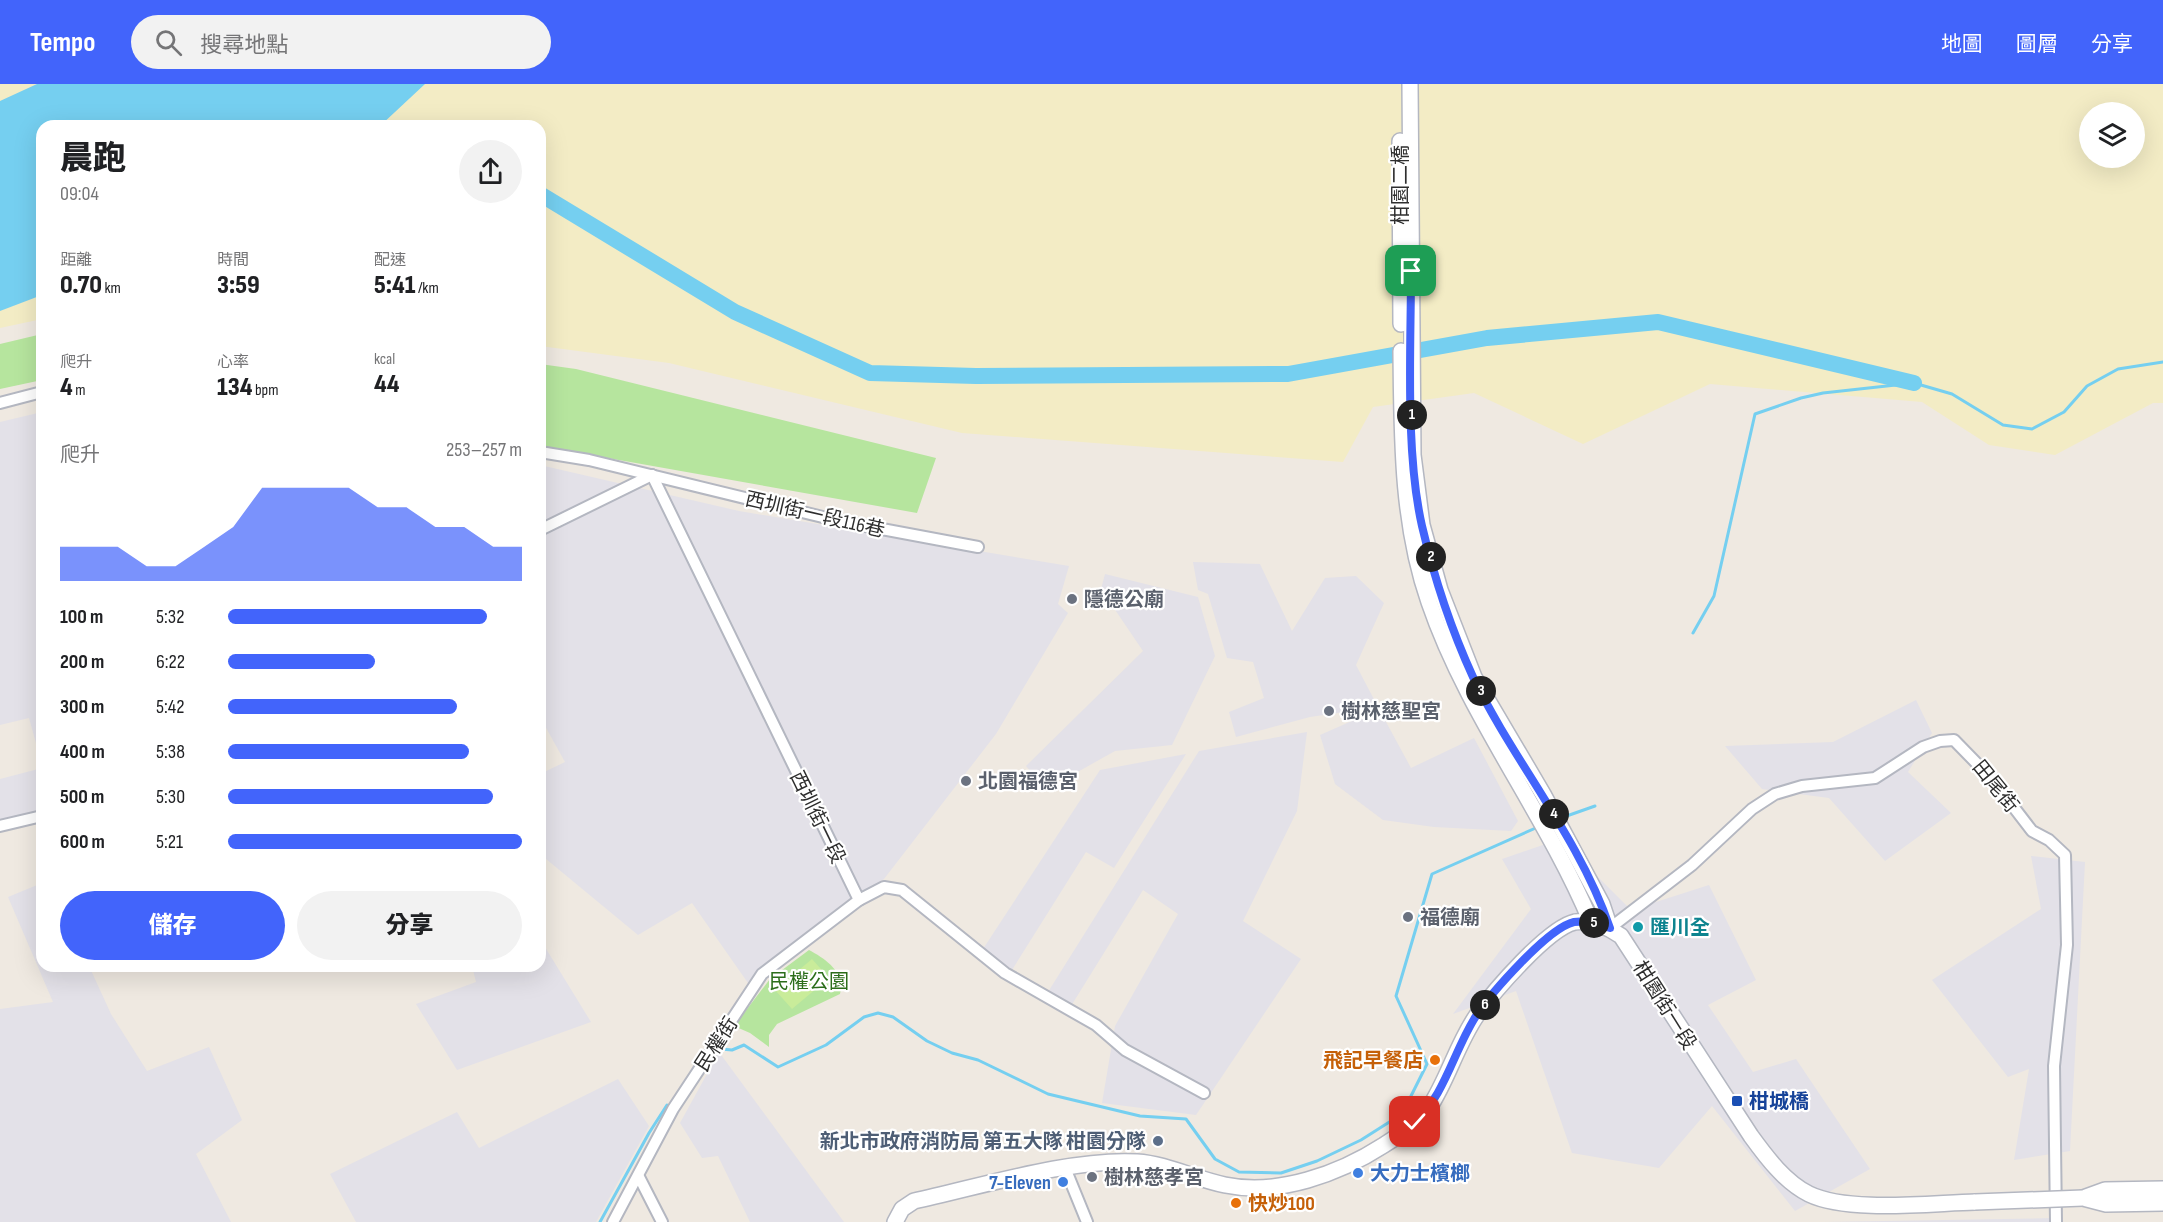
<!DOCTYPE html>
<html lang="zh-TW">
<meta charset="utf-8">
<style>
:root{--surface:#fff;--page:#f2f2f2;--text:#202124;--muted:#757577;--accent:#4264fb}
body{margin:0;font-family:"Sofia Sans Condensed","Noto Sans TC",sans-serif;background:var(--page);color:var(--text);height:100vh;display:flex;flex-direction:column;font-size:22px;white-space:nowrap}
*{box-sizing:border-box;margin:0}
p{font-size:20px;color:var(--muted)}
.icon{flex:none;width:33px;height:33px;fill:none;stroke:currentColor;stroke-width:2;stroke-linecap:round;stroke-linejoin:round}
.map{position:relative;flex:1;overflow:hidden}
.details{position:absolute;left:36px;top:36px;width:510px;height:852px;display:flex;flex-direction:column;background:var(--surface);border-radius:18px;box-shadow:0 6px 24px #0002}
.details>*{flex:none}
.controls{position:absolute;left:2079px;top:18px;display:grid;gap:12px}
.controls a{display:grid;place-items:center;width:66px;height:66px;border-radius:50%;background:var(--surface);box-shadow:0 6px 24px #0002;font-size:30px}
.pin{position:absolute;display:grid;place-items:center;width:51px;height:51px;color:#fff;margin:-26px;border-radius:12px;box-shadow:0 3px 9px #0006}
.km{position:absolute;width:30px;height:30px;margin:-15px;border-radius:50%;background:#222;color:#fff;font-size:16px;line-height:30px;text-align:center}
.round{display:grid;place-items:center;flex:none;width:63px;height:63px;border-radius:32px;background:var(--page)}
.headline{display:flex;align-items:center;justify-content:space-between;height:102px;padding:0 24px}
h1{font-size:33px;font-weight:800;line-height:45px}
.metrics{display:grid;grid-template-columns:repeat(3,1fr);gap:9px;height:102px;padding:6px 24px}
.metrics div{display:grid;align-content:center}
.metrics b{font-size:26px;font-weight:800}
.metrics small{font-size:16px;font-weight:400}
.metrics p{font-size:16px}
.chart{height:168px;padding:12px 24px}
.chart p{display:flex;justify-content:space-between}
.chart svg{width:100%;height:108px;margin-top:6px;fill:var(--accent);opacity:.7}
.primary-button{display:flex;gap:12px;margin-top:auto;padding:12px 24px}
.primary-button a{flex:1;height:69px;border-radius:36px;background:var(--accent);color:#fff;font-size:24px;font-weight:800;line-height:69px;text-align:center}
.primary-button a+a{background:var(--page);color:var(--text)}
ul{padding:0 24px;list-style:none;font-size:20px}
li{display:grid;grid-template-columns:96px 72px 1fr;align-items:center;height:45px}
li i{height:15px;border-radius:8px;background:var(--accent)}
header{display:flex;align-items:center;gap:36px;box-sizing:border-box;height:84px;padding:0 30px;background:var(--accent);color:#fff}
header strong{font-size:28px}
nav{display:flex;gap:33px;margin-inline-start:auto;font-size:21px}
.search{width:420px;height:54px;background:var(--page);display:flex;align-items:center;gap:15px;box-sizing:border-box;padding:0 21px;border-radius:33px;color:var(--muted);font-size:22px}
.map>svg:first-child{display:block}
.industrial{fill:#e3e1e8}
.green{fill:#b6e59e}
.sand{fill:#f3ecc5;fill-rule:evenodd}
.pitch{fill:#c9ec9a}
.water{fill:#75cff0}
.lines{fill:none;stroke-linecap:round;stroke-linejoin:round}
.stream{stroke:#75cff0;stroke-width:3}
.river{stroke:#75cff0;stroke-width:16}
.street-casing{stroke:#b4b7c1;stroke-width:14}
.secondary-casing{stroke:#b4b7c1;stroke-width:18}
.street{stroke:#fff;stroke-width:10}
.secondary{stroke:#fff;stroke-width:15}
.secondary-bridge-casing{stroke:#b4b7c1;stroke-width:18;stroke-linecap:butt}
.secondary-bridge{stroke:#fff;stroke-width:15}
.route-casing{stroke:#fff;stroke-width:12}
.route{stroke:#4264fb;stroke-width:8}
.worship-dot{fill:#6b7280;stroke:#fff;stroke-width:2}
.culture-dot{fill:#0f9aa8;stroke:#fff;stroke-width:2}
.food-dot{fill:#e8710a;stroke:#fff;stroke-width:2}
.transit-dot{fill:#1a4fb4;stroke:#fff;stroke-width:2}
.service-dot{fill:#5c6f8a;stroke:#fff;stroke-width:2}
.shop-dot{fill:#3f7fe0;stroke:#fff;stroke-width:2}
.labels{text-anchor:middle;stroke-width:4.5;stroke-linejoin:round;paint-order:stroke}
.street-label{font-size:20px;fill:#2e2e2e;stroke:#fff}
.worship-label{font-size:20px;font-weight:bold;fill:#5b616d;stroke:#fff;text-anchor:start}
.culture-label{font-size:20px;font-weight:bold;fill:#0d838f;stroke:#fff;text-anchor:start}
.park-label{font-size:20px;fill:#2c6e1b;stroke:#fff}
.food-label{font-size:20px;font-weight:bold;fill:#c56008;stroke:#fff;text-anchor:end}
.transit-label{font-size:20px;font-weight:bold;fill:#164399;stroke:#fff;text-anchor:start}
.service-label{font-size:20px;font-weight:bold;fill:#4e5e75;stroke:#fff;text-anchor:end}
.shop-label{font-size:20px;font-weight:bold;fill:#366cbe;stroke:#fff;text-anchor:start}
</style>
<header>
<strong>Tempo</strong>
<div class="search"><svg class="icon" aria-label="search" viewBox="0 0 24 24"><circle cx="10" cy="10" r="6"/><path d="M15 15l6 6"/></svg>搜尋地點</div>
<nav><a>地圖</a><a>圖層</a><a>分享</a></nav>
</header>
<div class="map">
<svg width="2163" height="1138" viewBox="0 0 2163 1138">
<rect width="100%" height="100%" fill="#efe9e1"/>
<g class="industrial">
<path d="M42,328V681L29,634L0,641V338Z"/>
<path d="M540,381L739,427L1069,482L1058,520L1068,529L996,650L884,795L851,817L748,899L692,819L638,851L540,770V690L565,678L540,633Z"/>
<path d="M1193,478L1260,480L1292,547L1325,494L1356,492L1384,519L1356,581L1378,623L1310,633L1236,653L1229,628L1264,614L1253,578L1227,574L1208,510L1198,506Z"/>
<path d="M1105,490L1198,513L1215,572L1172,661L1115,667L1065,695L1034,691L1026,682L1143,567L1101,505Z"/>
<path d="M1916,616L1932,649L1908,688L1951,729L1885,777L1829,714L1762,705L1725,662L1833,658Z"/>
<path d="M1379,625L1411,684L1474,654L1518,737L1511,747L1434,743L1383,736L1335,700L1320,651Z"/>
<path d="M1307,648L1297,727L1243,837L1301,875L1196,1031L1102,1019L1115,942L1178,830L1143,806L1071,922L1048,908L1199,667Z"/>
<path d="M1186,670L1114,784L1086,768L1012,886L983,865L1100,686Z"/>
<path d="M42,684V726L0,737V695Z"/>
<path d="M1560,755L1631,826L1709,801L1756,896L1708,921L1753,988L1796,975L1870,1085L1795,1127L1712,1022L1659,1084L1572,1069L1516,907L1453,930L1531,825L1502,775Z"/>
<path d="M2031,772L2085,778L2070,1067L2014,1076L2029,985L2008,993L1932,896L2041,825Z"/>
<path d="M42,799V882H89L111,930L147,987L209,963L242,1036L196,1070L231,1138H0V925L53,918L8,813Z"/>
<path d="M540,855L591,938L457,986L416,920L476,898L472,882H540Z"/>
<path d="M719,968L844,1138H750L718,1072L702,1074L680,1039Z"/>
<path d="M618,995L649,1042L596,1138H356L330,1090L457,1028L479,1064Z"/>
<path d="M2056,1134V1138H1823Z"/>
</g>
<g class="green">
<path d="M42,250V296L0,305V260Z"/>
<path d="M540,280L576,285L936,374L917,429L540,362Z"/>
<path d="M809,866C826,875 846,889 840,910L777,940L769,951V963L750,949L734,942L770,895Z"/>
</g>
<path class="sand" d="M0,0H2163V319H2153L2055,371L1989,361L1922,318L1710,300L1583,360L1474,309L1373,323L1343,378L962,349L669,279L540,262V42H42V235L0,244ZM2090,28H2134V74H2090Z"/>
<path class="pitch" d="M812,875L829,894L792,925L775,906Z"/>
<path class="water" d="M37,0H425L380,42H42V211L0,227V17Z"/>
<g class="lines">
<g class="stream">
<path d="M1693,549L1714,512L1755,330L1801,314L1823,309L1914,299L1952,310L2003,341L2032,345L2064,328L2087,302L2118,285L2163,278"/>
<path d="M1561,734L1595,722"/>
<path d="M721,965L732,966L744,961L778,983L826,961L864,933L878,929L893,933L927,957L952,969L978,976L1048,1010L1140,1032L1186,1035L1215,1075L1239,1088L1281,1089L1317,1077L1361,1056L1402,1030L1427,980L1396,912L1432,790L1538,743"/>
<path d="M600,1138L649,1049L667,1021"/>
</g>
<path class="river" d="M540,110L735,228L870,289L976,292L1288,290L1487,254L1658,238L1914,299"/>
<defs>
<g id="street">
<path d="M0,319L42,308"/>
<path d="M540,368L589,376L839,437L978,463"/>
<path d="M652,391L859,816"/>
<path d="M540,446L652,391"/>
<path d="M0,742L42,732"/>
<path d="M1610,844L1692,781L1752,725L1775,710L1802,702L1875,694L1923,663L1940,657L1954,656L1992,695L2032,747L2049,756L2065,771L2067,861L2054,982L2056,1138"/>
<path d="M1065,1084L1087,1138"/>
<path d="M639,1093L662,1138"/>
<path d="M613,1138L673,1025L762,890L859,816L884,803L902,806L1005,889L1096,941L1125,966L1204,1009"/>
</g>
<g id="secondary">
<path d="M1410,0L1413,371L1422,441L1440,506L1474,593L1543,710L1602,820L1610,844"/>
<path d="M1400,57L1401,240"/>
<path d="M1401,267C1402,351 1401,438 1429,518C1468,632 1545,728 1591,838"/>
<path d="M2083,1114L2105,1106L2163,1105"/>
<path d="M2083,1114L2106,1120L2163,1119"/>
<path d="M895,1138L902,1125L914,1117C979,1103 1071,1074 1137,1078C1167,1080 1195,1095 1225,1101C1278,1112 1339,1090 1384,1061C1398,1052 1420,1038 1429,1024C1448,995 1457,960 1477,931C1493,908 1548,844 1575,838C1592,835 1608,843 1621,852L1751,1052C1767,1074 1785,1098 1809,1110C1848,1129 1931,1119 1975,1118"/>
</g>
</defs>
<use href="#street" class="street-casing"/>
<use href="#secondary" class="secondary-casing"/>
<use href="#street" class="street"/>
<use href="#secondary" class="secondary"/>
<defs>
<path id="secondary-bridge" d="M1975,1118L2083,1114"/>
</defs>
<use href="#secondary-bridge" class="secondary-bridge-casing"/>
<use href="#secondary-bridge" class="secondary-bridge"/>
</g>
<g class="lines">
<defs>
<path id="route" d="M1411,187C1411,265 1405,367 1422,442C1434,493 1451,545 1473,593C1514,678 1579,753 1610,844C1599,841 1587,836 1574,838C1548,844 1491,909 1476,932C1454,966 1445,1011 1415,1038"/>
</defs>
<use href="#route" class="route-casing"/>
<use href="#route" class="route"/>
</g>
<g class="worship-dot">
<circle cx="1072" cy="515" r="6"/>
<circle cx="1329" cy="627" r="6"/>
<circle cx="966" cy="697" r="6"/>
<circle cx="1408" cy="833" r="6"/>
<circle cx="1092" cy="1093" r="6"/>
</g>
<circle class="culture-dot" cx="1638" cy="843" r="6"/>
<g class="food-dot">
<circle cx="1435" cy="976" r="6"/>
<circle cx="1236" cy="1119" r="6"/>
</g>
<rect class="transit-dot" x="1731" y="1011" width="12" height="12" rx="3"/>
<circle class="service-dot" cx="1158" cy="1057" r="6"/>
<g class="shop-dot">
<circle cx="1358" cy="1089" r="6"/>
<circle cx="1063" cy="1098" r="6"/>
</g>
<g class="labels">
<g class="street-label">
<text transform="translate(1400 101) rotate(-90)" y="7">柑園二橋</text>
<text transform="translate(815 430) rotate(13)" y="7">西圳街一段116巷</text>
<text transform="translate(1996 702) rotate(51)" y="7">田尾街</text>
<text transform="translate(818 733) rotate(64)" y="7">西圳街一段</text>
<text transform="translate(1665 921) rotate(58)" y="7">柑園街一段</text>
<text transform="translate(716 960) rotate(-57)" y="7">民權街</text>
</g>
<g class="worship-label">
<text x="1084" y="522">隱德公廟</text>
<text x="1341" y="634">樹林慈聖宮</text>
<text x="978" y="704">北園福德宮</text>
<text x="1420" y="840">福德廟</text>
<text x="1104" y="1100">樹林慈孝宮</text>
</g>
<g class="culture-label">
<text x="1650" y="850">匯川全</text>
</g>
<g class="park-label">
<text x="809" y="904">民權公園</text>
</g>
<g class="food-label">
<text x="1423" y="983">飛記早餐店</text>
<text x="1248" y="1126" text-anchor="start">快炒100</text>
</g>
<g class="transit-label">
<text x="1749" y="1024">柑城橋</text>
</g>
<g class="service-label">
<text x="1146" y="1064">新北市政府消防局 第五大隊 柑園分隊</text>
</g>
<g class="shop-label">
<text x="1370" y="1096">大力士檳榔</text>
<text x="1051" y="1105" text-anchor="end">7-Eleven</text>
</g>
</g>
</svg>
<div class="controls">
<a><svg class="icon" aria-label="layers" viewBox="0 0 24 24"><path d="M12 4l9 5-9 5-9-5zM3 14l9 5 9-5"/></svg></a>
</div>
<div class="pin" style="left:1411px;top:187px;background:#1e9e55"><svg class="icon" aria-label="arrive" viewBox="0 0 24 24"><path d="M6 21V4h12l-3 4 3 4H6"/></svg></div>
<div class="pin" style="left:1415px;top:1038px;background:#d93025"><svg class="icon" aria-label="check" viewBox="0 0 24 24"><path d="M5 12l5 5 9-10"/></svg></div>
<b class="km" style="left:1412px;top:331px">1</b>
<b class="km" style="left:1431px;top:473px">2</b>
<b class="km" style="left:1481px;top:607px">3</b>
<b class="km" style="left:1554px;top:730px">4</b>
<b class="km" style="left:1594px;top:839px">5</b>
<b class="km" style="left:1485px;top:921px">6</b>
<section class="details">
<div class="headline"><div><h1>晨跑</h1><p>09:04</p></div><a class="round"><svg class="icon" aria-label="share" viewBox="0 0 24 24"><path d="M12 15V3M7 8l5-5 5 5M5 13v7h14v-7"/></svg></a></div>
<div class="metrics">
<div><p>距離</p><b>0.70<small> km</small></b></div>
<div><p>時間</p><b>3:59</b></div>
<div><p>配速</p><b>5:41<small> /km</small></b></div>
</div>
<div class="metrics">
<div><p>爬升</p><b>4<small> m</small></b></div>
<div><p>心率</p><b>134<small> bpm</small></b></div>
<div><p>kcal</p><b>44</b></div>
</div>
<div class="chart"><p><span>爬升</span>253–257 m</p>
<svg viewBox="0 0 160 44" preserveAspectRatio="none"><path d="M0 44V30L10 30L20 30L30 38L40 38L50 30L60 22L70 6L80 6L90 6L100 6L110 14L120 14L130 22L140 22L150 30L160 30V44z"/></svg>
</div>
<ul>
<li><b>100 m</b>5:32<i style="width:88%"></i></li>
<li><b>200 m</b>6:22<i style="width:50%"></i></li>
<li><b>300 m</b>5:42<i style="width:78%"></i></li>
<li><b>400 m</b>5:38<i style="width:82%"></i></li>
<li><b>500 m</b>5:30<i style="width:90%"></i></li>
<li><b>600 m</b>5:21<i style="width:100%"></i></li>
</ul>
<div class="primary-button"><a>儲存</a><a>分享</a></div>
</section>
</div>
